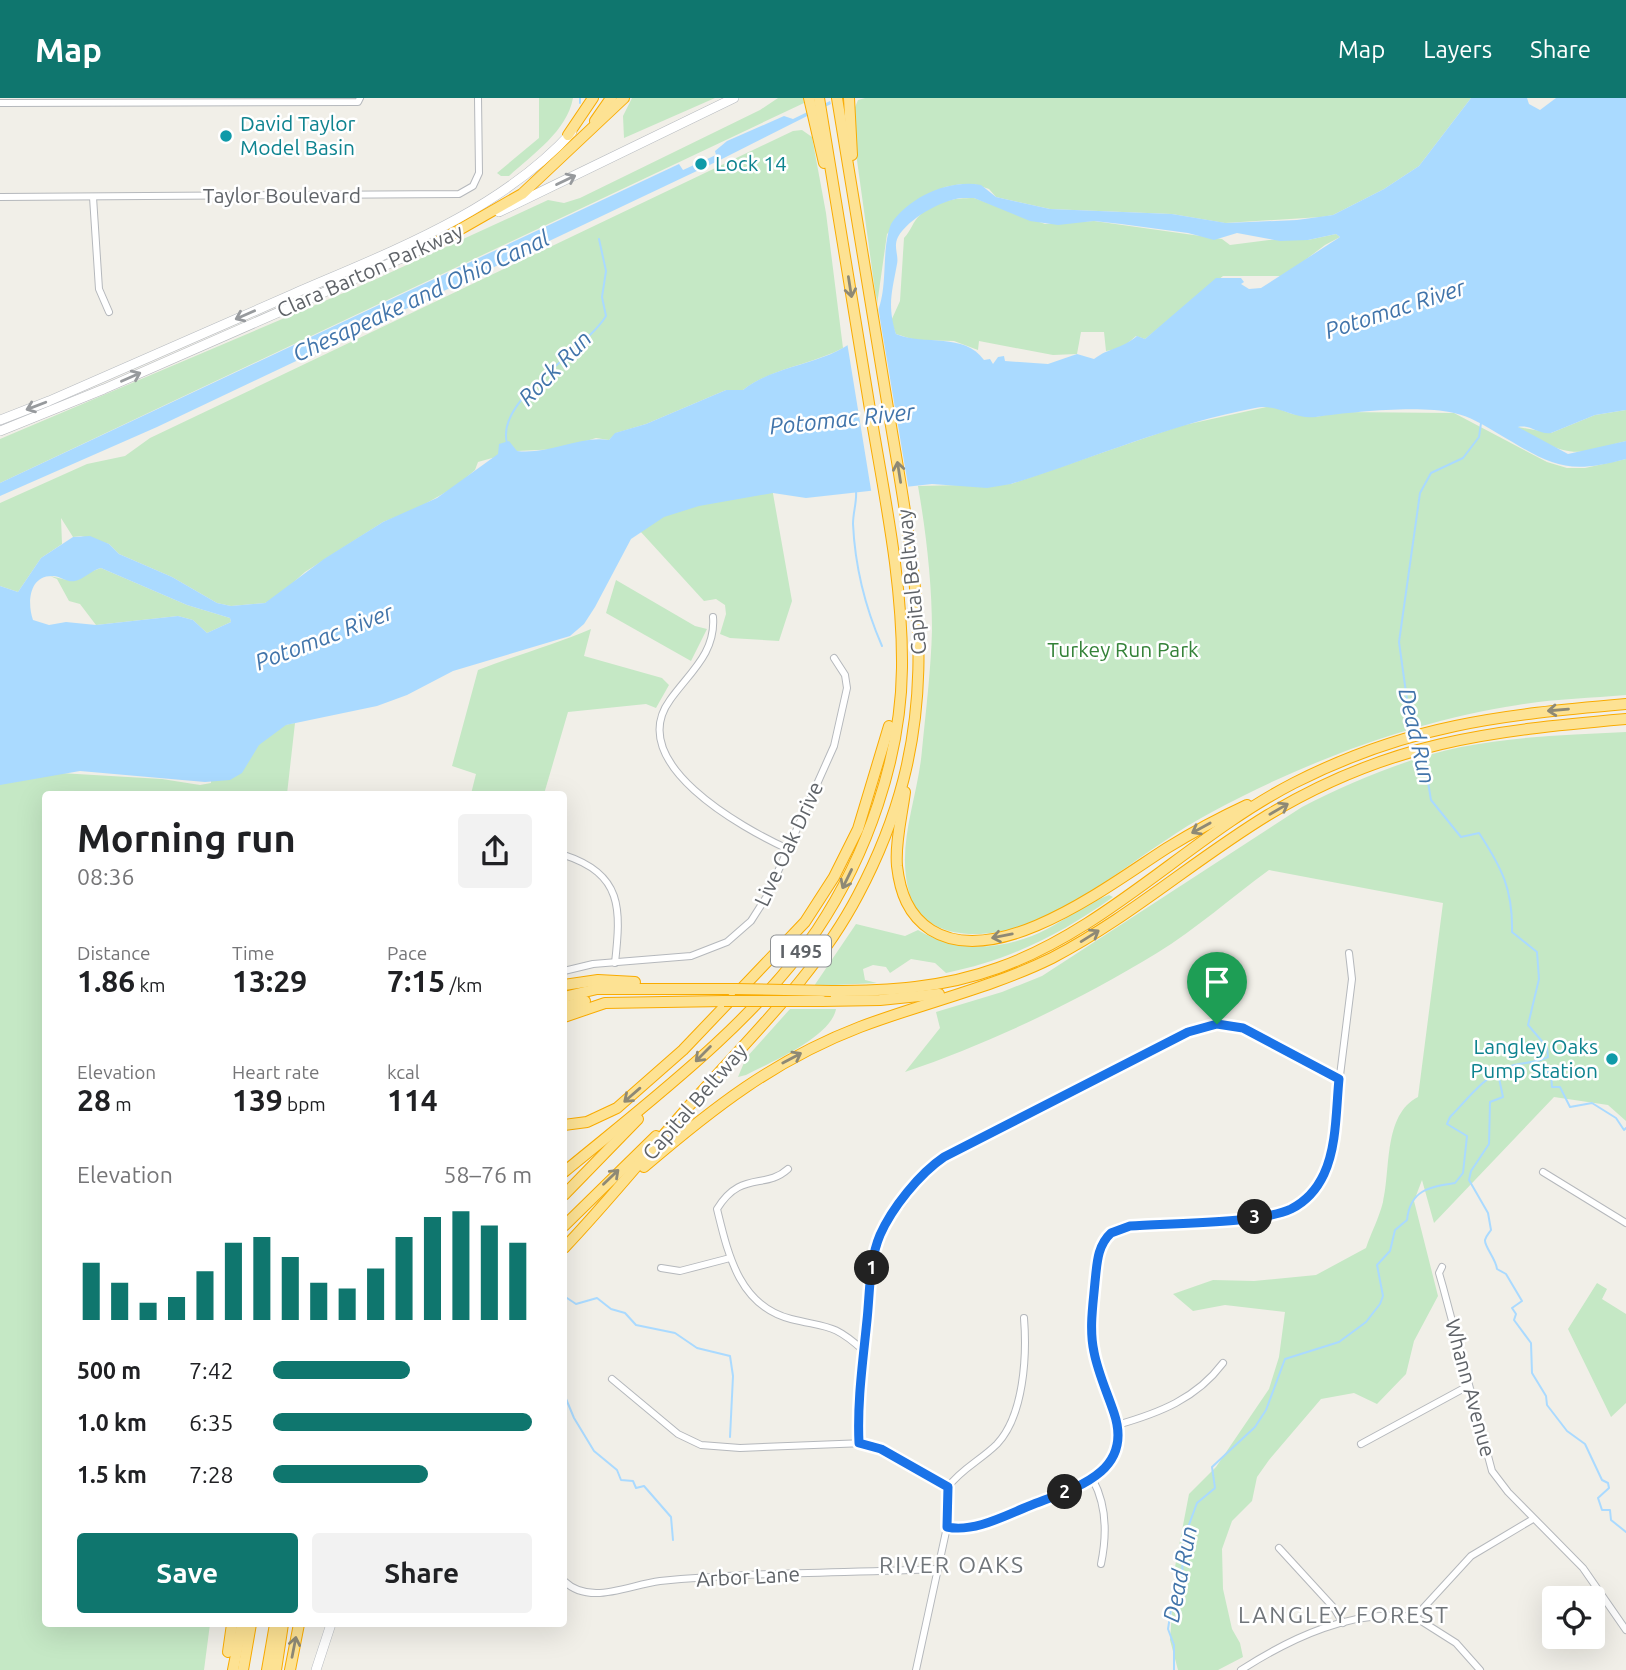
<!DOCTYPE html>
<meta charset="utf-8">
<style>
:root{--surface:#fff;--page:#f2f2f2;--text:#202124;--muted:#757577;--accent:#0f766e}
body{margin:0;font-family:Ubuntu,sans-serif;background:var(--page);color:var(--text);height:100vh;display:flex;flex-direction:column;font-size:26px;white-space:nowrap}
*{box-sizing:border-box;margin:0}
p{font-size:23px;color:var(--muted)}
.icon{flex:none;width:38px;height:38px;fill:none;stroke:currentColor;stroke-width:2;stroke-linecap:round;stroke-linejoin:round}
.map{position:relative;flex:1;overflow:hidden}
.drawer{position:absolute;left:42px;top:693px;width:525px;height:836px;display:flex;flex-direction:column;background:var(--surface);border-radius:7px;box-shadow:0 7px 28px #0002}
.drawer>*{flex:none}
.controls{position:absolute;left:1542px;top:1488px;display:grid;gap:14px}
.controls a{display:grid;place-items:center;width:63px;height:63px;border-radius:7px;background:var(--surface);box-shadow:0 7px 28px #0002;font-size:35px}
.pin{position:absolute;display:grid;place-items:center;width:60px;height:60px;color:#fff;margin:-72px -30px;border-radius:50% 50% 50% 0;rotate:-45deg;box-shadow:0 0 7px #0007}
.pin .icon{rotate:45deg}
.km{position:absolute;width:35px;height:35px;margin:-18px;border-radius:50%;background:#222;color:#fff;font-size:19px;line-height:35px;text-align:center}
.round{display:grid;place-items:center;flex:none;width:74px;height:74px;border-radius:7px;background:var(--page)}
.overview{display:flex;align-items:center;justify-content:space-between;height:119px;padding:0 35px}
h1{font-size:38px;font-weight:700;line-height:52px}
.stats{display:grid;grid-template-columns:repeat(3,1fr);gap:10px;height:119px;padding:7px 35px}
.stats div{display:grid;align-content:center}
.stats b{font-size:30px;font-weight:700}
.stats small{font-size:19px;font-weight:400}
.stats p{font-size:19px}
.chart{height:196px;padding:14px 35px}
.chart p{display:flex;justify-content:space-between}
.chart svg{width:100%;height:126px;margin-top:7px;stroke:var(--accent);stroke-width:6}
.cta{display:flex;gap:14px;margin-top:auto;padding:14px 35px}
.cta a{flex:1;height:80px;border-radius:7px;background:var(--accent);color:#fff;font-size:28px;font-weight:700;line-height:80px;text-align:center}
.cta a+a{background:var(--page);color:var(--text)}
ul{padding:0 35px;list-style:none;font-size:23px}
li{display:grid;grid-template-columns:112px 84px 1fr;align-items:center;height:52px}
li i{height:18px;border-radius:9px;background:var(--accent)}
header{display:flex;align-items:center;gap:42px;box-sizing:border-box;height:98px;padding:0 35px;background:var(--accent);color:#fff}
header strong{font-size:33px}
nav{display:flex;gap:38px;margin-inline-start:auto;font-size:24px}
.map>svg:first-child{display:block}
.green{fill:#c5e8c5}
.water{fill:#aadaff;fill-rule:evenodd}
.pier{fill:#f1efe8}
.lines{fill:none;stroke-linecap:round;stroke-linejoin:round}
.stream{stroke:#aadaff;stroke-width:2}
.street-casing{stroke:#b5b8bc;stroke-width:8}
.secondary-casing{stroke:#b6babf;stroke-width:10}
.highway-casing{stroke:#f9ab00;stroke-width:12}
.street{stroke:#fff;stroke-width:6}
.secondary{stroke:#fff;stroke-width:9}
.highway{stroke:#fde293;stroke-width:10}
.highway-bridge-casing{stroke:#f9ab00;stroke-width:12;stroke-linecap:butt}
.highway-bridge{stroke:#fde293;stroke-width:10}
.oneway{stroke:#979a9d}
.oneway2{stroke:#8e8975}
.route-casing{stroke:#fff;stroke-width:14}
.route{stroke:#1a73e8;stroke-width:9}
.culture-dot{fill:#0f9aa8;stroke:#fff;stroke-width:2.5}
.labels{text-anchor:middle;stroke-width:5;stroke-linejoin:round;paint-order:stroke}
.shield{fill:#fff;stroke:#8f9295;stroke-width:2}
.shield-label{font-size:19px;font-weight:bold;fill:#5f6368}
.culture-label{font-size:21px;fill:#0d838f;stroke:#fff;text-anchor:start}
.street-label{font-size:21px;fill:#5f6368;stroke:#fff}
.park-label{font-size:21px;fill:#348238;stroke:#fff}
.water-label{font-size:23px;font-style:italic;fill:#4174aa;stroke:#fff}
.neighbourhood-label{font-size:23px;letter-spacing:2px;fill:#70757a;stroke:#fff}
</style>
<header>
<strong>Map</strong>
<nav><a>Map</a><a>Layers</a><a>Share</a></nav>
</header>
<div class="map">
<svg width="1626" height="1572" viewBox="0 0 1626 1572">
<rect width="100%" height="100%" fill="#f1efe8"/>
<g class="green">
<path d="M539,0H573C567,33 533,56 509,78H501L497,75L539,40Z"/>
<path d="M632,0H715L624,40L623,18Z"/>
<path d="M778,0H803L804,5L0,385V341L374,182L548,102L564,105L580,100L760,12Z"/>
<path d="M865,0H1471L1419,68L1384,91L1333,117L1321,119L1225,125L1172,116L1050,111L996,99L989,91L974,86H961L945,89L932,96L887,136L877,207L851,19L858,2Z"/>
<path d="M802,32L812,39L826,115L843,250C813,266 769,271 743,292H726L646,326L616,335L609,342L596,340L559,351L517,353L478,364L475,372L455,389L416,411L383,424L305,474L277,499L265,505L231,508L217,505L172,479L119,456L109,446L81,438L73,439L61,420L62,446L41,460L18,494L0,488V405L87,366L125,358L150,340L793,33Z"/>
<path d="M974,100L1045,126L1094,123L1222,141L1230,147L1269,142H1308L1336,136L1340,139L1325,147L1284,178H1223L1145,241L1136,238L1122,250L1106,253L1104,234H1081L1077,256L1053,257L979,243L978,252L954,243L915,242L896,236L891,223L900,203L904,140C911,133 913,123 920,117C935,103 954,100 974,100Z"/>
<path d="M1271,308L1292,316L1316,319L1339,314L1454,315L1547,364L1567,370H1585L1626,361V597C1590,600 1553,601 1518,607C1416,622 1304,664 1212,714C1147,748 1086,808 1016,830C977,841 922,841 909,794C896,746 918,700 922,652C926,612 931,571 932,532C932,485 926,434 918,388L1011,386L1180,328Z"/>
<path d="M1626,312V343C1589,352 1578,362 1541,343C1533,339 1523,336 1518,329L1551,335L1595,317Z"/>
<path d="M772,390L792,503L779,543L730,540L720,536L726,516L725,507L716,501L704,503L640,433C675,401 726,398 772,390Z"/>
<path d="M101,470L187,507L230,520L231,524L207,535L193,522L178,518L96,527L80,506L69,503L57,481L50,478L67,482Z"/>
<path d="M616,482L695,528L707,531L691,563L606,515Z"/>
<path d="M591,531L584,558L662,580L669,587L656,610L646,606L568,614L544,696L506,693L504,696H471L476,676L452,668L478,572C516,557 554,547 591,531Z"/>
<path d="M295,625L287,696H46V1526H210L204,1572H0V685L43,674L162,681L200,687L211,685V673L229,638Z"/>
<path d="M1626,634V1023L1608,1007L1554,999L1434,1125L1422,1082L1414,1103L1438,1198L1414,1243L1406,1276L1377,1306L1354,1295L1321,1301L1269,1362L1257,1379L1252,1403L1232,1423L1222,1451L1223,1491L1232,1531L1240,1545L1243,1559L1218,1572H1178L1170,1542L1175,1469L1189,1396L1216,1369L1269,1291L1279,1259L1285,1214L1225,1207L1193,1213L1173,1196L1213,1182L1254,1183L1316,1177L1366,1150C1371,1135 1379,1120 1383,1104C1391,1071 1383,1017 1418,999L1443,805L1269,772C1232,799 1196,831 1157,855C1078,903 993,944 905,974L940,930L936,914L1002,894L1042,878L1302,709C1353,683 1405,661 1461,649C1515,638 1571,637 1626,634Z"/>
<path d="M1109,797L1113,799C1060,837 1009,862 946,875L935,865L911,861L890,875L886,869L873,867L863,871L865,882L877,885L814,888L856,826L905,838L918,832C957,856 1007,852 1047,831C1068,820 1087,805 1109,797Z"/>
<path d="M790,911H836C831,939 771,964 746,977L738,979L746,960Z"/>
<path d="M1597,1185L1607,1191L1602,1201L1626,1216V1305L1611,1319L1568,1231Z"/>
</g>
<g class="water">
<path d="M1471,0H1527L1529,6L1540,12L1556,0H1626V312L1595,317L1551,335C1539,337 1530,326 1518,329L1568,356L1626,343V361C1564,378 1550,366 1497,335C1484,327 1469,318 1454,315C1418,307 1353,314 1316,319C1293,322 1278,305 1255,310C1170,326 1092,361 1011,386L987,390L932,386L806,400L773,395L699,408L664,419L631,441L595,509L584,526L570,538L453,573L407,597L377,608L286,627L259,647L242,675L230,682L205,684L80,673L0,687V488L18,494L41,460L73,439L90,438L109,446L119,456L172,479L217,505L231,508L265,505L324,461L383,424L437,400L498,356L499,346L509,343L517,353C548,357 580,337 609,342L615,335L646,326L726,292H743C781,261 845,269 874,221C890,194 880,154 891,126C909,99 949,81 981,87L996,99L1050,111L1172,116L1226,125L1297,122L1333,117L1384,91L1419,68ZM962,100H974L1030,123L1058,127L1094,123L1121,126L1188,135L1214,142L1237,135L1280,143L1308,142L1336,136L1340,139L1261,190L1249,191L1241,186L1244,184L1241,180H1216L1145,241L1137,238C1120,252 1110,249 1094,261L1077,256L1048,266L1005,263L1004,258L998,259L993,266L990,261L984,262C964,234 925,248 896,236C887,207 892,194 897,166C899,157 893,149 898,139C908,121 941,102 962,100ZM101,470L187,507L230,520L231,524L207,535L193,522L178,518L96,527L66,524L49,527L33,522C27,505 29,477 53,478C60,478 68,485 75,483C84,481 92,472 101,470Z"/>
<path d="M830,3L831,6L720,62L157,329L0,398V385L679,66L683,72L716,57L715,53L727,43L784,18L793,21Z"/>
</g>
<path class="pier" d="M876,197L909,393L872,398L847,244L871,219Z"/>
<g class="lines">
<g class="stream">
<path d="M580,5V0"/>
<path d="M507,345C495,301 584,254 606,218L602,199L606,173L599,141"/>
<path d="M856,393C857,404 853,414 853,426C855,468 865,509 882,548"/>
<path d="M1416,632L1408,609L1399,544L1420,395L1431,375L1463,360L1479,339L1481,325"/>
<path d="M1536,965L1534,969L1551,975L1552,989H1560L1570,1009L1592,1005L1616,1020L1624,1032L1626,1030"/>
<path d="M1502,972L1499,980L1503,999L1490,1004L1489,1046L1471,1073L1469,1082L1488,1115L1491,1132C1489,1135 1486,1138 1485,1142C1484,1148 1496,1161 1497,1171L1506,1176L1522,1203L1512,1210L1516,1216L1514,1222L1531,1245L1532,1275L1546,1298L1547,1307L1567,1333L1585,1346L1602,1382L1608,1385L1609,1390L1598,1400L1602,1412H1610L1611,1422L1626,1434"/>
<path d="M564,1198L576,1206L597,1200L611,1211L625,1215L636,1227L675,1235L697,1250L730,1258L733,1278L730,1339"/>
<path d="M564,1296L574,1320L594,1353L617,1372L621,1382L633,1383L636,1390L644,1388L671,1419L673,1442"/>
<path d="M1174,1572V1547L1168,1531L1173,1499L1182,1486L1183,1443L1197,1405L1215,1390L1212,1369L1255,1329L1266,1312L1285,1261L1339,1244L1366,1224L1380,1206L1383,1198L1377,1167L1390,1153L1395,1132L1407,1122C1410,1092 1429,1089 1455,1085L1463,1075L1467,1038L1447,1026L1450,1019C1466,1003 1483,980 1505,970C1520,964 1534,966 1548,959L1547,949L1528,927L1539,881L1537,854L1512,834C1513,792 1502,770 1479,735L1461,739L1431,702L1423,654"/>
</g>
<defs>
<g id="street">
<path d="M0,5L358,4L360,0"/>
<path d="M0,99L459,96L473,88L479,75L478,0"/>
<path d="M93,99L99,191L109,214"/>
<path d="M713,519C716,555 689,575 670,602C624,665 742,730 788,751"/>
<path d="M564,757C623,776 621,811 615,865"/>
<path d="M564,873L593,866L691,858L727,844L751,823L767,798L834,648L847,590L845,577L834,560"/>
<path d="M788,1071C765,1092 741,1072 717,1111C728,1156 739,1208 791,1221C828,1230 833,1225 864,1253"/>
<path d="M1543,1074L1626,1125"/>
<path d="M1442,1169L1439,1175L1443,1189L1492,1373L1508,1394L1583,1470L1626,1532"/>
<path d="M661,1170L680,1173L730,1160"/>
<path d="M612,1281L678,1336L701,1347L740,1350L865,1345L948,1389"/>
<path d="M1117,1327C1159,1315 1196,1301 1223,1265"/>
<path d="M859,1345V1305L874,1157L886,1127L925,1075L949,1056L1188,935L1211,926L1234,927L1339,980"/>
<path d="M1361,1346L1468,1288"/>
<path d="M1093,1382C1107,1408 1107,1437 1101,1466"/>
<path d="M947,1429C975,1435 1008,1415 1034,1406C1076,1391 1134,1374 1114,1314C1107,1294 1098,1275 1094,1254C1089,1231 1093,1207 1095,1184C1097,1166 1097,1148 1111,1134L1130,1128L1274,1117L1299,1106L1315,1091L1330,1058L1352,881L1349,855"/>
<path d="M1279,1450L1334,1510L1343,1525"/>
<path d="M564,1483C590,1508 628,1487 660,1483C751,1474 845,1475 937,1471"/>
<path d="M1415,1519L1456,1545L1480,1572"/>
<path d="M916,1572L947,1429L948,1389C961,1371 981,1362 997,1346C1024,1317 1027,1258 1024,1220"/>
<path d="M1241,1572C1291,1540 1353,1510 1415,1519L1471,1458L1533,1421"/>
</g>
<g id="secondary">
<path d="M499,114L734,0"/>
<path d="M0,322L49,303C131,267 212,232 293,196C390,154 499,114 572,34"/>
<path d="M0,333L104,291L443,142"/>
<path d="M316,1572L331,1526"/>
</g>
<g id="highway">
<path d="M809,0L824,65"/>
<path d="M849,0L852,57"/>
<path d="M595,23L611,0"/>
<path d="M568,37L593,0"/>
<path d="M438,144L522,96L624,0"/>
<path d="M905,694C902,718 895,744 897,768C900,794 908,817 931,832C998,874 1112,785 1167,750C1193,734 1219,720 1247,707"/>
<path d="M564,887L598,882L635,884"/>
<path d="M831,893C888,893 943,890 998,870C1108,831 1191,738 1294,685C1408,627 1501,617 1626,606"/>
<path d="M564,899L597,891H735"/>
<path d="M822,903L880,902L939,896"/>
<path d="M564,909L585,903"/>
<path d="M564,919L605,905L724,903"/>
<path d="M564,1027L587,1024L617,1010L683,952L805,824L834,779L858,731L889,628"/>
<path d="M644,1069C713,1010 774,962 860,929C923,905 991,890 1052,860C1129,820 1194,762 1268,717C1389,644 1489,633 1626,621"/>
<path d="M564,1074C650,1003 754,925 817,832C867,757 901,660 902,570C903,479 882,388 868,299C851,200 836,100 819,0"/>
<path d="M564,1097L638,1021"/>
<path d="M564,1128L656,1038"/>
<path d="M564,1150C605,1107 642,1061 682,1016C743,945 814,881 858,797C948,627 919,495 889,316C872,211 854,105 837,0"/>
<path d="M228,1554L232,1526"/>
<path d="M233,1572L242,1526"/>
<path d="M243,1572L251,1526"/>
<path d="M267,1572L275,1526"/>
<path d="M276,1572L283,1526"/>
<path d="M290,1572L299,1526"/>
</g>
</defs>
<use href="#street" class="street-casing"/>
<use href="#secondary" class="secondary-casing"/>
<use href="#highway" class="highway-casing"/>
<use href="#street" class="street"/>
<use href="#secondary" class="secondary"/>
<use href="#highway" class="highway"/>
<defs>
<g id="highway-bridge">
<path d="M735,891L831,893"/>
<path d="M724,903H822"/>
</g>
</defs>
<use href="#highway-bridge" class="highway-bridge-casing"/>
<use href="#highway-bridge" class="highway-bridge"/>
</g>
<defs><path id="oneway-shaft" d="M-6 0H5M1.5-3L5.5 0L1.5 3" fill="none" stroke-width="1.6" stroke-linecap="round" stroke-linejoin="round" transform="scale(1.75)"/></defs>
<g class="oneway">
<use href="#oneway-shaft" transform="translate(566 82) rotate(-26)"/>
<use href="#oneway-shaft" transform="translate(245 217) rotate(156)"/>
<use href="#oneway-shaft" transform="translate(131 279) rotate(-24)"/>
<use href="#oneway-shaft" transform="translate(36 308) rotate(159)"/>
</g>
<g class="oneway2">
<use href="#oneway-shaft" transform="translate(850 189) rotate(81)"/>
<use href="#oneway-shaft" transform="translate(899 374) rotate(-99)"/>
<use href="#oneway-shaft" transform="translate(1558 612) rotate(175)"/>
<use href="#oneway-shaft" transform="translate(1279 711) rotate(-30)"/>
<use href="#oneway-shaft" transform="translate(1201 730) rotate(151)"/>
<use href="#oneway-shaft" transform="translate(847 781) rotate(116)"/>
<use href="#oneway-shaft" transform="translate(1002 838) rotate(169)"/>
<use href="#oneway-shaft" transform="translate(1090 838) rotate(-32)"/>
<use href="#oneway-shaft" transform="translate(703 956) rotate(135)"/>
<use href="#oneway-shaft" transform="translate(792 960) rotate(-28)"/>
<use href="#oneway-shaft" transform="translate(632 997) rotate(139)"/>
<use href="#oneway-shaft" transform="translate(611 1079) rotate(-44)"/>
<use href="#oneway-shaft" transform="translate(294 1549) rotate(-79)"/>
</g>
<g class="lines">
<defs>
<path id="route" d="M1217,926L1243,930L1339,981C1336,1011 1337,1048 1324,1076C1317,1091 1305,1104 1291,1111C1259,1126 1169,1125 1130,1128L1111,1135C1097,1148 1097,1166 1095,1184C1093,1207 1089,1231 1094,1254C1098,1275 1107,1294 1114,1315C1134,1374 1076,1390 1034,1406C1008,1416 975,1435 947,1429L948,1389L881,1351L859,1345C857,1303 863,1263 867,1222C870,1194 869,1163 880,1137C892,1110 919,1076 944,1059L1188,934Z"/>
</defs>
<use href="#route" class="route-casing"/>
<use href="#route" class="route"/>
</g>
<g class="culture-dot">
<circle cx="226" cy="38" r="7"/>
<circle cx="701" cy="66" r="7"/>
<circle cx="1612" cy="961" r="7"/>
</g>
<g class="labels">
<rect class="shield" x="771" y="837.5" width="60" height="31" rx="5"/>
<g class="shield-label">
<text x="801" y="860">I 495</text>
</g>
<g class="culture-label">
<text x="240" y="33">David Taylor<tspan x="240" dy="24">Model Basin</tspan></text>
<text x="715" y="73">Lock 14</text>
<text x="1598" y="956" text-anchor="end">Langley Oaks<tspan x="1598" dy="24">Pump Station</tspan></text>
</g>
<g class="street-label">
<text x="282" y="105">Taylor Boulevard</text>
<text transform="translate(370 173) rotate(-24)" y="7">Clara Barton Parkway</text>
<text transform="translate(912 484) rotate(-96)" y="7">Capital Beltway</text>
<text transform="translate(789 746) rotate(-65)" y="7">Live Oak Drive</text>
<text transform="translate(695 1004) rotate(-49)" y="7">Capital Beltway</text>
<text transform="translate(1470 1290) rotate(75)" y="7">Whann Avenue</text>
<text transform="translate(748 1479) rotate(-3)" y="7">Arbor Lane</text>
</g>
<g class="park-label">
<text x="1123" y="559">Turkey Run Park</text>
</g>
<g class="water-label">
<text transform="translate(421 198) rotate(-25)" y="8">Chesapeake and Ohio Canal</text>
<text transform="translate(1395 211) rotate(-18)" y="8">Potomac River</text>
<text transform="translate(555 270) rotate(-46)" y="8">Rock Run</text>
<text transform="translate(842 321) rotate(-6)" y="8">Potomac River</text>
<text transform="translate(324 539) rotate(-21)" y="8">Potomac River</text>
<text transform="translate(1417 638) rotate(77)" y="8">Dead Run</text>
<text transform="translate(1180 1476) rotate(-79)" y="8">Dead Run</text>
</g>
<g class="neighbourhood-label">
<text x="952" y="1475">RIVER OAKS</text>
<text x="1344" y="1525">LANGLEY FOREST</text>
</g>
</g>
</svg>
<div class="controls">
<a><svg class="icon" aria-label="locate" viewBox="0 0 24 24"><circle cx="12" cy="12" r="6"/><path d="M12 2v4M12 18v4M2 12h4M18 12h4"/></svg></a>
</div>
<div class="pin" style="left:1217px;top:926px;background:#1e9e55"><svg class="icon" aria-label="arrive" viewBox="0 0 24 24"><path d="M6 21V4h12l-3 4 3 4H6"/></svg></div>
<b class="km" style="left:872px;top:1170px">1</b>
<b class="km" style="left:1065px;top:1394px">2</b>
<b class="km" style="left:1255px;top:1119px">3</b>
<section class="drawer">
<div class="overview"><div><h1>Morning run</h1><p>08:36</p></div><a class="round"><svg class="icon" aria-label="share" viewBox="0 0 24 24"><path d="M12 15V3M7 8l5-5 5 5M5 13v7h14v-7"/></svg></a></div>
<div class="stats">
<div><p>Distance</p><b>1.86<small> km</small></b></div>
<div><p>Time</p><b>13:29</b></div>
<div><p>Pace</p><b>7:15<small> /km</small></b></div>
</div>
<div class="stats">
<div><p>Elevation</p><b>28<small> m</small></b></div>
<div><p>Heart rate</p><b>139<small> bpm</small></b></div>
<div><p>kcal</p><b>114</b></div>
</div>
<div class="chart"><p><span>Elevation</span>58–76 m</p>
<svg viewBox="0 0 160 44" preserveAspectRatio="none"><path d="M5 44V24M15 44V31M25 44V38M35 44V36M45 44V27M55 44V17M65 44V15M75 44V22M85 44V31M95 44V33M105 44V26M115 44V15M125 44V8M135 44V6M145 44V11M155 44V17"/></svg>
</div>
<ul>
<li><b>500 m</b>7:42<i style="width:53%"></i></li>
<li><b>1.0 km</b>6:35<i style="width:100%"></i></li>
<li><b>1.5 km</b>7:28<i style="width:60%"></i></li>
</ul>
<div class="cta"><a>Save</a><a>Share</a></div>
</section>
</div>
